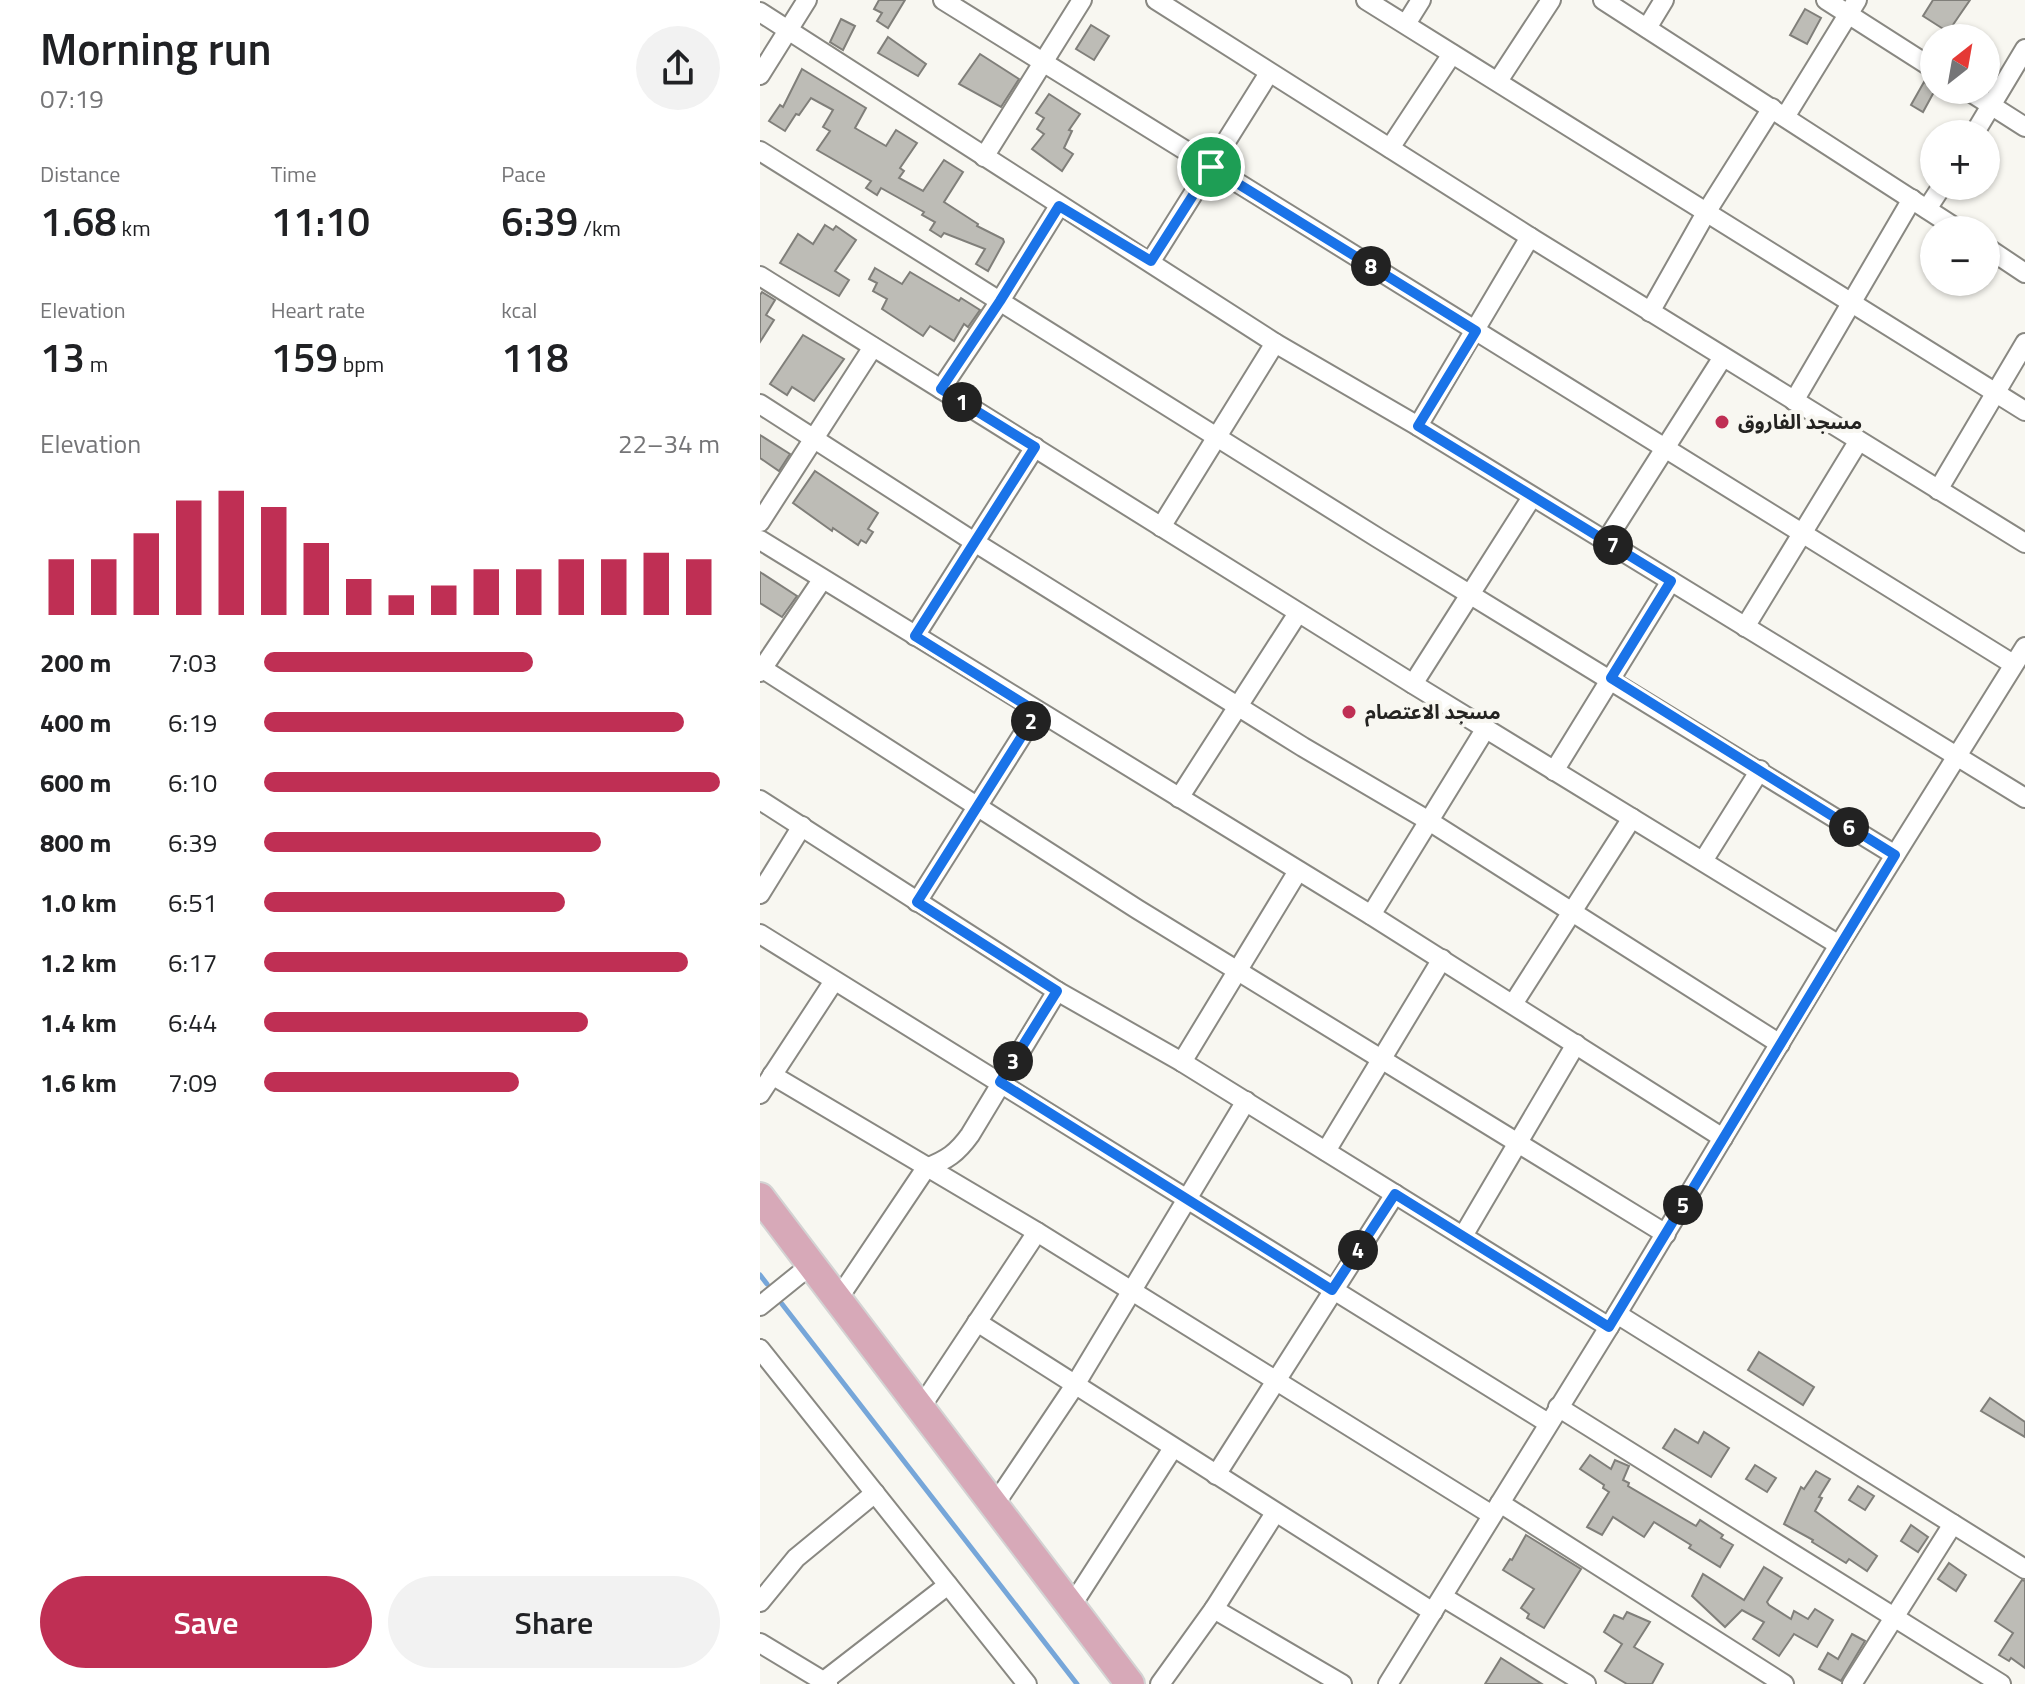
<!DOCTYPE html>
<meta charset="utf-8">
<style>
:root{--surface:#fff;--page:#f2f2f2;--text:#202124;--muted:#757577;--accent:#bf2f54}
body{margin:0;font-family:"Titillium Web","Noto Sans Arabic",sans-serif;background:var(--page);color:var(--text);height:100vh;display:flex;flex-direction:column;font-size:30px;white-space:nowrap}
*{box-sizing:border-box;margin:0}
p{font-size:26px;color:var(--muted)}
.icon{flex:none;width:44px;height:44px;fill:none;stroke:currentColor;stroke-width:2;stroke-linecap:round;stroke-linejoin:round}
.map{position:relative;flex:1;overflow:hidden}
.details{display:flex;flex-direction:column;background:var(--surface);width:760px}
.details>*{flex:none}
.needle{width:52px;rotate:31deg}
.fabs{position:absolute;left:1160px;top:24px;display:grid;gap:16px}
.fabs a{display:grid;place-items:center;width:80px;height:80px;border-radius:50%;background:var(--surface);box-shadow:0 2px 6px #0004;font-size:40px}
.pin{position:absolute;display:grid;place-items:center;width:68px;height:68px;color:#fff;margin:-34px;border:4px solid #fff;border-radius:50%;box-shadow:0 2px 8px #0007}
.km{position:absolute;width:40px;height:40px;margin:-20px;border-radius:50%;background:#222;color:#fff;font-size:22px;line-height:40px;text-align:center}
.round{display:grid;place-items:center;flex:none;width:84px;height:84px;border-radius:42px;background:var(--page)}
.overview{display:flex;align-items:center;justify-content:space-between;height:136px;padding:0 40px}
h1{font-size:44px;font-weight:600;line-height:60px}
.figures{display:grid;grid-template-columns:repeat(3,1fr);gap:12px;height:136px;padding:8px 40px}
.figures div{display:grid;align-content:center}
.figures b{font-size:40px;font-weight:600}
.figures small{font-size:22px;font-weight:400}
.figures p{font-size:22px}
.chart{height:224px;padding:16px 40px}
.chart p{display:flex;justify-content:space-between}
.chart svg{width:100%;height:144px;margin-top:8px;stroke:var(--accent);stroke-width:6}
.button{display:flex;gap:16px;margin-top:auto;padding:16px 40px}
.button a{flex:1;height:92px;border-radius:48px;background:var(--accent);color:#fff;font-size:32px;font-weight:600;line-height:92px;text-align:center}
.button a+a{background:var(--page);color:var(--text)}
ul{padding:0 40px;list-style:none;font-size:26px}
li{display:grid;grid-template-columns:128px 96px 1fr;align-items:center;height:60px}
li i{height:20px;border-radius:10px;background:var(--accent)}
main{display:flex;flex:1;min-height:0}
.map>svg:first-child{display:block}
.lines{fill:none;stroke-linecap:round;stroke-linejoin:round}
.stream{stroke:#76a6d9;stroke-width:5}
.building{fill:#bdbcb6;stroke:#807f7a;stroke-width:2}
.minor-casing{stroke:#898882;stroke-width:22}
.primary-casing{stroke:#d3d3d3;stroke-width:32}
.minor{stroke:#fff;stroke-width:18}
.primary{stroke:#d7a9b8;stroke-width:28}
.route-casing{stroke:#fff;stroke-width:16}
.route{stroke:#1a73e8;stroke-width:10}
.poi-dot{fill:#bf2f54;stroke:#f8f7f1;stroke-width:3}
.labels{text-anchor:middle;stroke-width:8;stroke-linejoin:round;paint-order:stroke}
.poi-label{font-size:20px;font-weight:bold;fill:#242321;stroke:#f8f7f1;text-anchor:start}
</style>
<main>
<section class="details">
<div class="overview"><div><h1>Morning run</h1><p>07:19</p></div><a class="round"><svg class="icon" aria-label="share" viewBox="0 0 24 24"><path d="M12 15V3M7 8l5-5 5 5M5 13v7h14v-7"/></svg></a></div>
<div class="figures">
<div><p>Distance</p><b>1.68<small> km</small></b></div>
<div><p>Time</p><b>11:10</b></div>
<div><p>Pace</p><b>6:39<small> /km</small></b></div>
</div>
<div class="figures">
<div><p>Elevation</p><b>13<small> m</small></b></div>
<div><p>Heart rate</p><b>159<small> bpm</small></b></div>
<div><p>kcal</p><b>118</b></div>
</div>
<div class="chart"><p><span>Elevation</span>22–34 m</p>
<svg viewBox="0 0 160 44" preserveAspectRatio="none"><path d="M5 44V27M15 44V27M25 44V19M35 44V9M45 44V6M55 44V11M65 44V22M75 44V33M85 44V38M95 44V35M105 44V30M115 44V30M125 44V27M135 44V27M145 44V25M155 44V27"/></svg>
</div>
<ul>
<li><b>200 m</b>7:03<i style="width:59%"></i></li>
<li><b>400 m</b>6:19<i style="width:92%"></i></li>
<li><b>600 m</b>6:10<i style="width:100%"></i></li>
<li><b>800 m</b>6:39<i style="width:74%"></i></li>
<li><b>1.0 km</b>6:51<i style="width:66%"></i></li>
<li><b>1.2 km</b>6:17<i style="width:93%"></i></li>
<li><b>1.4 km</b>6:44<i style="width:71%"></i></li>
<li><b>1.6 km</b>7:09<i style="width:56%"></i></li>
</ul>
<div class="button"><a>Save</a><a>Share</a></div>
</section>
<div class="map">
<svg width="1265" height="1684" viewBox="0 0 1265 1684">
<rect width="100%" height="100%" fill="#f8f7f1"/>
<g class="lines">
<g class="stream">
<path d="M0,1275L7,1284"/>
<path d="M22,1304L317,1684"/>
</g>
</g>
<g class="building">
<path d="M119,0H145L128,28L117,21L122,13L114,9Z"/>
<path d="M1173,0H1210L1188,32L1163,16Z"/>
<path d="M1045,9L1061,18L1047,44L1030,35Z"/>
<path d="M81,19L95,26L83,50L70,42Z"/>
<path d="M331,25L349,36L334,60L316,49Z"/>
<path d="M128,37L166,64L158,76L118,53Z"/>
<path d="M220,54L259,79L241,107L199,84Z"/>
<path d="M42,69L106,108L95,128L126,146L136,130L157,143L140,168L144,171L139,178L163,191L184,160L203,172L184,202L218,224L217,226L243,239L244,242L228,271L216,264L225,249L184,233L181,237L170,230L175,222L162,215L164,212L121,188L117,195L106,188L111,181L57,150L70,131L63,127L73,110L51,98L39,115L36,114L25,131L9,121L20,105L23,107Z"/>
<path d="M1164,82L1175,90L1163,112L1151,105Z"/>
<path d="M289,94L320,114L309,130L312,131L304,148L313,154L302,171L272,149L284,134L277,129L284,118L276,113Z"/>
<path d="M65,225L73,230L76,226L96,240L75,271L89,280L79,296L20,263L38,234L53,244Z"/>
<path d="M115,268L142,284L150,272L199,301L201,298L220,310L208,327L204,324L194,341L170,326L163,336L122,309L127,299L113,291L117,283L109,279Z"/>
<path d="M2,292L15,300L6,315L14,320L0,342V295Z"/>
<path d="M43,335L84,359L54,401L32,387L27,395L10,384Z"/>
<path d="M0,435L30,454L19,471L0,458Z"/>
<path d="M55,471L118,513L108,529L113,532L106,543L101,540L98,545L73,528L72,531L33,503Z"/>
<path d="M0,572L37,596L22,617L0,603Z"/>
<path d="M999,1352L1054,1387L1043,1405L988,1370Z"/>
<path d="M1230,1398L1265,1422V1437L1221,1411Z"/>
<path d="M915,1429L938,1443L944,1432L969,1448L951,1477L903,1448Z"/>
<path d="M830,1455L851,1469L855,1460L869,1466L863,1480L869,1483L868,1486L936,1526L940,1520L963,1535L961,1538L973,1545L960,1567L929,1548L931,1545L894,1522L884,1537L853,1517L842,1535L827,1527L849,1492L843,1488L844,1485L820,1469Z"/>
<path d="M995,1465L1016,1478L1007,1492L986,1479Z"/>
<path d="M1056,1471L1070,1479L1059,1497L1062,1498L1055,1511L1117,1556L1107,1571L1089,1559L1086,1563L1052,1542L1053,1540L1024,1524L1041,1487L1044,1489Z"/>
<path d="M1098,1486L1114,1496L1105,1510L1089,1500Z"/>
<path d="M1151,1525L1168,1537L1158,1552L1141,1541Z"/>
<path d="M766,1535L821,1569L784,1628L767,1618L769,1614L761,1608L774,1589L743,1570L750,1559L752,1560Z"/>
<path d="M1189,1563L1206,1575L1196,1591L1178,1579Z"/>
<path d="M1004,1567L1022,1578L1007,1602L1009,1605L1031,1619L1034,1611L1048,1619L1055,1609L1073,1620L1057,1647L1034,1634L1019,1656L993,1639L1004,1622L982,1610L965,1627L932,1596L943,1574L984,1600Z"/>
<path d="M1262,1580L1265,1581V1668L1251,1658L1249,1661L1239,1655L1253,1633L1235,1621Z"/>
<path d="M867,1612L890,1622L874,1647L903,1664L892,1684H867L845,1671L862,1644L844,1632L854,1615L863,1619Z"/>
<path d="M1092,1634L1105,1641L1081,1681L1059,1669L1068,1653L1078,1659Z"/>
<path d="M741,1658L782,1684H725Z"/>
</g>
<g class="lines">
<defs>
<g id="minor">
<path d="M183,0L1253,664"/>
<path d="M396,0L770,237L1265,543"/>
<path d="M606,0L1265,411"/>
<path d="M843,0L1199,230"/>
<path d="M1066,0L1174,69"/>
<path d="M0,12L515,343L658,426L1265,798"/>
<path d="M646,24L661,0"/>
<path d="M887,28L904,0"/>
<path d="M0,75L47,0"/>
<path d="M738,81L791,0"/>
<path d="M1207,90L1265,127"/>
<path d="M1025,117L1097,0"/>
<path d="M1214,134L1265,49"/>
<path d="M630,148L692,54"/>
<path d="M0,151L618,538L1135,855"/>
<path d="M224,157L322,0"/>
<path d="M1167,209L1182,186"/>
<path d="M1226,247L1265,273"/>
<path d="M391,261L509,73"/>
<path d="M0,276L653,684L1079,945"/>
<path d="M890,312L947,211L1012,108"/>
<path d="M181,389L240,301L299,206"/>
<path d="M1034,401L1152,199"/>
<path d="M0,404L216,543L543,747L669,821L1020,1044"/>
<path d="M658,426L770,237"/>
<path d="M1178,490L1265,343"/>
<path d="M0,522L113,347"/>
<path d="M401,527L515,343"/>
<path d="M0,540L611,915L963,1138"/>
<path d="M846,541L963,357"/>
<path d="M985,627L1098,442"/>
<path d="M155,636L275,447"/>
<path d="M0,667L377,909L906,1234"/>
<path d="M0,672L62,580"/>
<path d="M653,684L772,497"/>
<path d="M794,771L911,581"/>
<path d="M419,798L538,613"/>
<path d="M0,800L297,991L422,1062L849,1327"/>
<path d="M943,861L1000,770"/>
<path d="M0,894L42,826"/>
<path d="M157,902L277,712"/>
<path d="M611,915L726,728"/>
<path d="M0,934L788,1423"/>
<path d="M753,1004L872,818"/>
<path d="M422,1062L538,871"/>
<path d="M12,1075L277,1232L732,1515"/>
<path d="M0,1094L74,981"/>
<path d="M566,1151L682,959"/>
<path d="M703,1236L816,1044"/>
<path d="M78,1299L166,1168C187,1160 197,1153 210,1135L297,991"/>
<path d="M0,1306L52,1264"/>
<path d="M857,1314L1265,1569"/>
<path d="M217,1322L673,1612"/>
<path d="M0,1349L267,1684"/>
<path d="M161,1407L277,1232"/>
<path d="M798,1407L1241,1684"/>
<path d="M456,1475L635,1194"/>
<path d="M740,1503L1024,1684"/>
<path d="M235,1504L315,1385L486,1101"/>
<path d="M683,1597L826,1684"/>
<path d="M0,1602L36,1558L115,1493"/>
<path d="M312,1605L413,1448"/>
<path d="M454,1609L582,1684"/>
<path d="M0,1643L68,1684"/>
<path d="M60,1684L188,1585"/>
<path d="M400,1684L454,1609L515,1513"/>
<path d="M628,1684L849,1327L1079,945L1265,647"/>
<path d="M1092,1684L1193,1524"/>
</g>
<path id="primary" d="M0,1197L370,1684"/>
</defs>
<use href="#minor" class="minor-casing"/>
<use href="#primary" class="primary-casing"/>
<use href="#minor" class="minor"/>
<use href="#primary" class="primary"/>
</g>
<g class="lines">
<defs>
<path id="route" d="M451,167L716,331L658,426L911,581L851,678L1135,855L849,1327L635,1194L572,1290L240,1082L297,991L157,902L277,712L155,636L275,447L181,389L240,301L299,206L391,261Z"/>
</defs>
<use href="#route" class="route-casing"/>
<use href="#route" class="route"/>
</g>
<g class="poi-dot">
<circle cx="962" cy="422" r="8"/>
<circle cx="589" cy="712" r="8"/>
</g>
<g class="labels">
<g class="poi-label">
<text x="978" y="429">مسجد الفاروق</text>
<text x="605" y="719">مسجد الاعتصام</text>
</g>
</g>
</svg>
<div class="fabs">
<a><svg class="needle" viewBox="-14 -14 28 28"><path d="M0-13l5 13h-10z" fill="#e53935"/><path d="M0 13l5-13h-10z" fill="#757577"/></svg></a>
<a>+</a>
<a>−</a>
</div>
<div class="pin" style="left:451px;top:167px;background:#1e9e55"><svg class="icon" aria-label="arrive" viewBox="0 0 24 24"><path d="M6 21V4h12l-3 4 3 4H6"/></svg></div>
<b class="km" style="left:202px;top:402px">1</b>
<b class="km" style="left:271px;top:721px">2</b>
<b class="km" style="left:253px;top:1061px">3</b>
<b class="km" style="left:598px;top:1250px">4</b>
<b class="km" style="left:923px;top:1205px">5</b>
<b class="km" style="left:1089px;top:827px">6</b>
<b class="km" style="left:853px;top:545px">7</b>
<b class="km" style="left:611px;top:266px">8</b>
</div>
</main>
